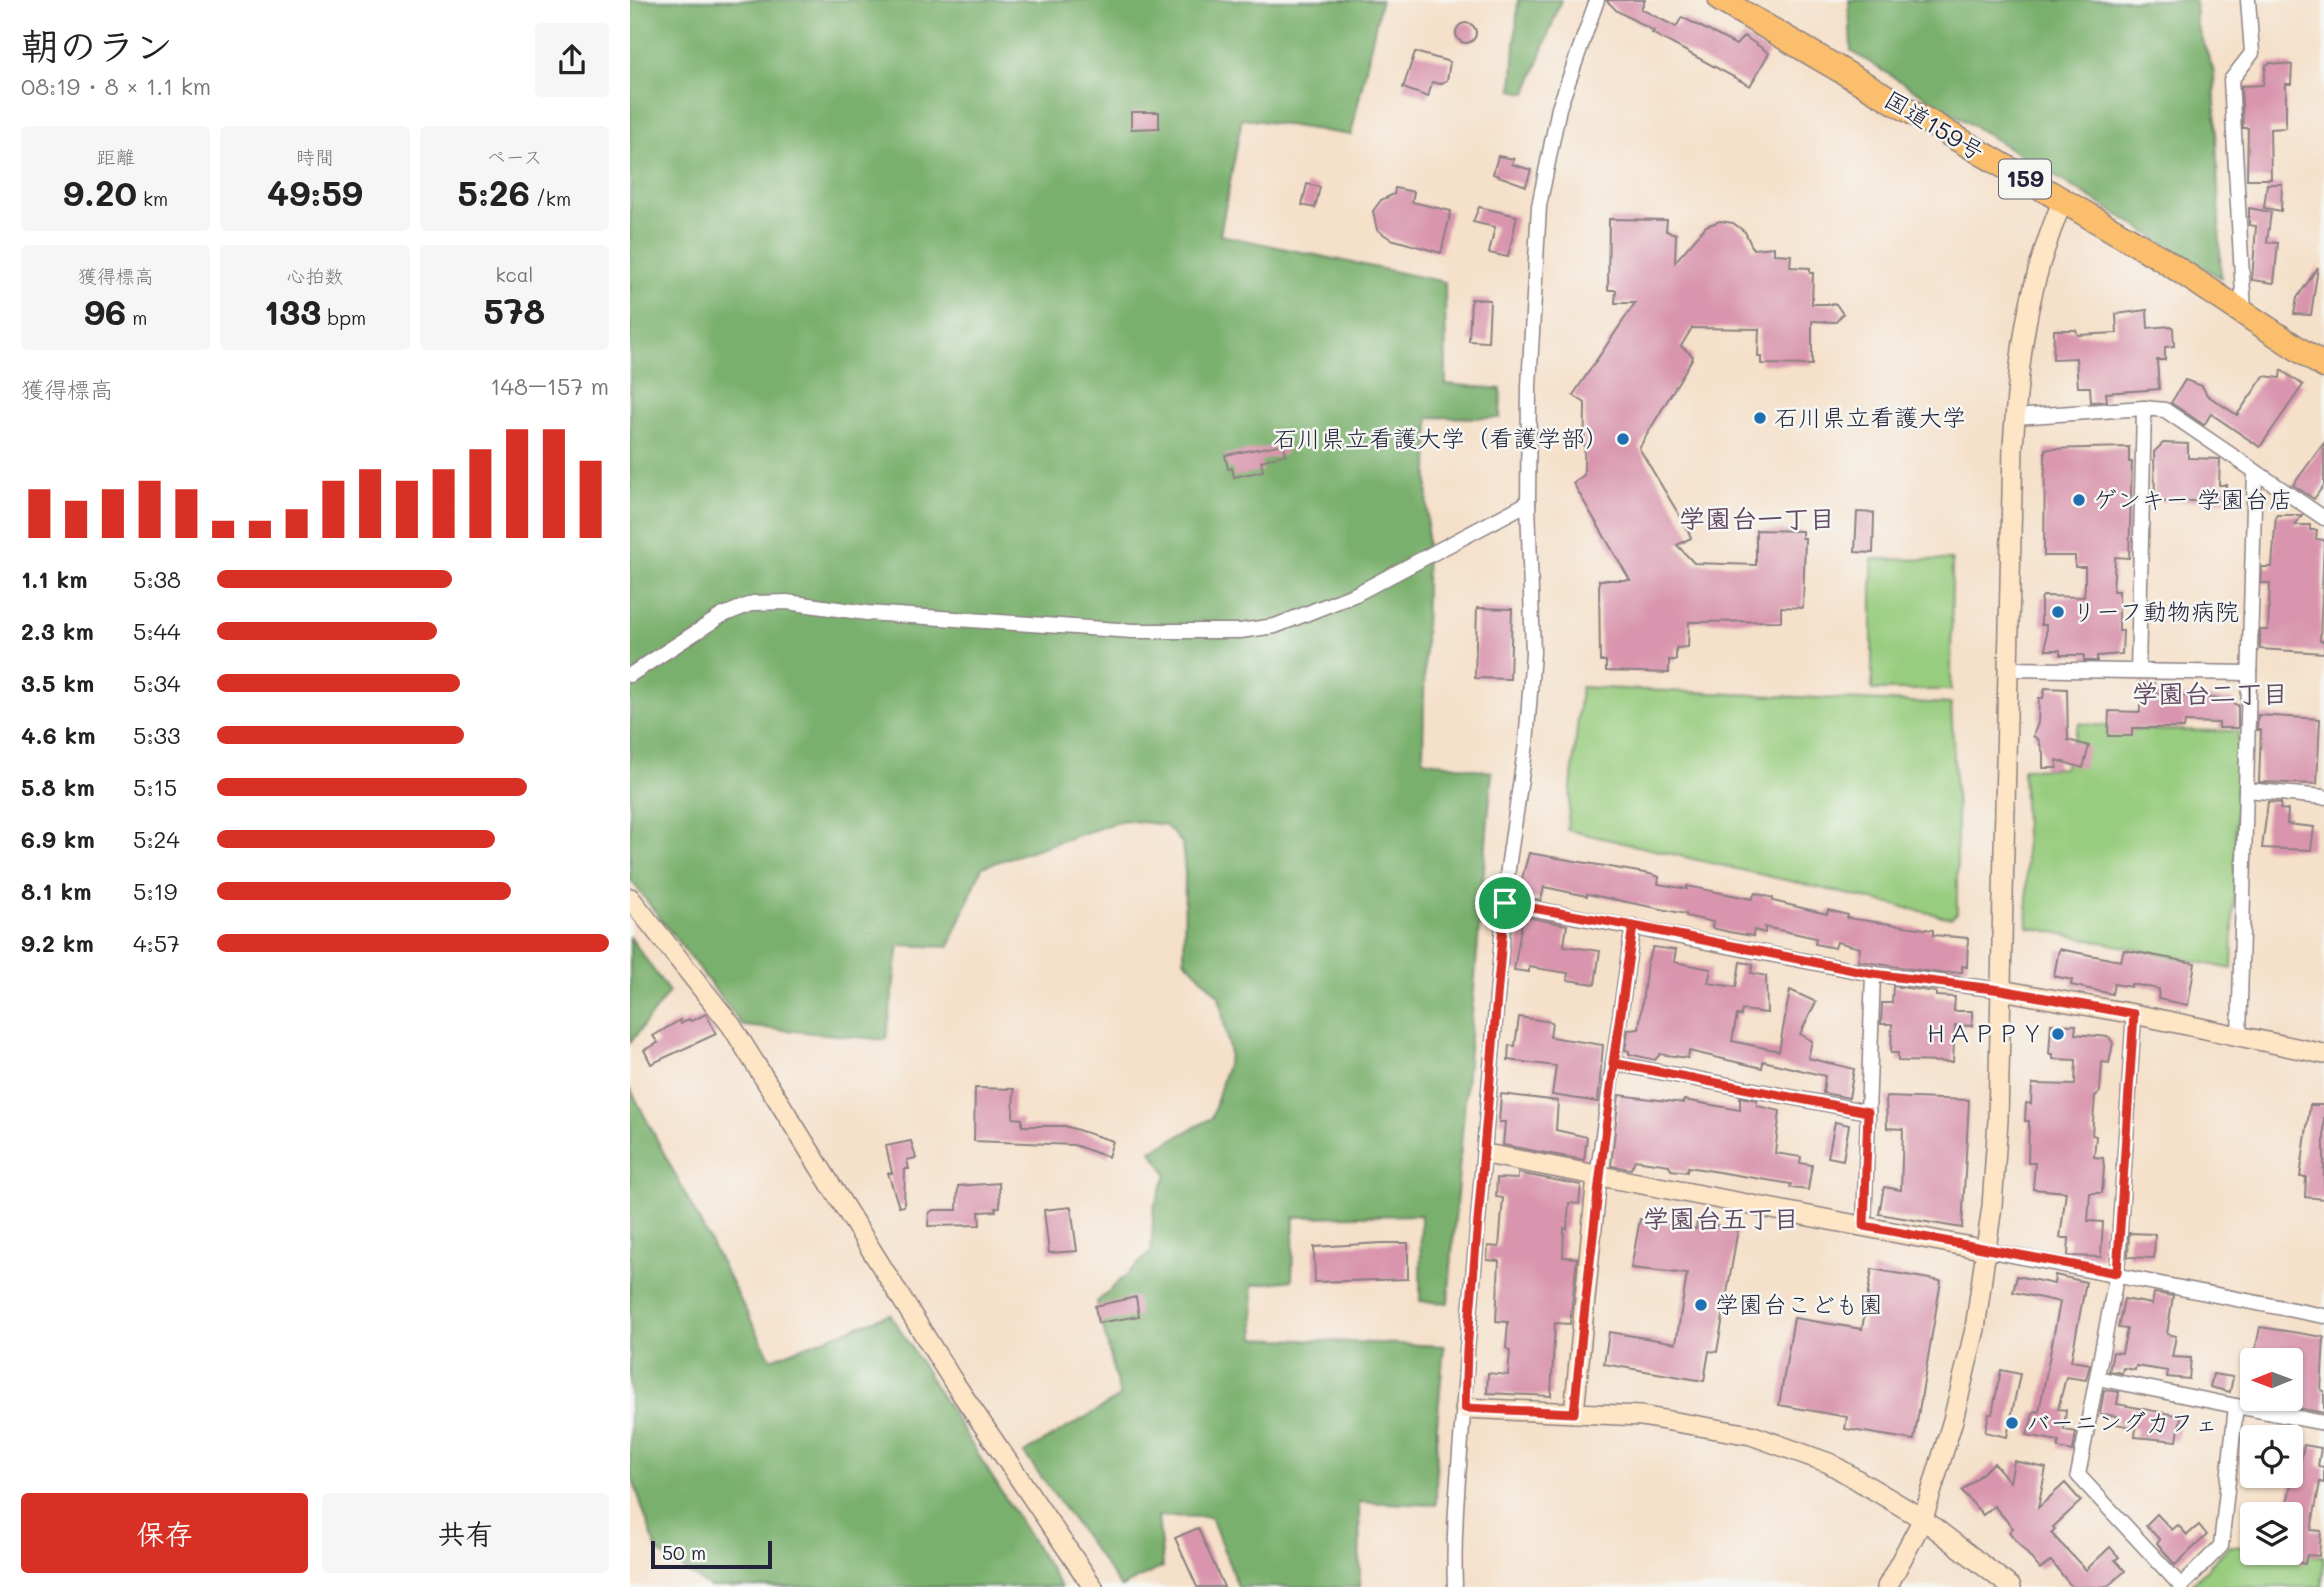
<!DOCTYPE html>
<html lang="ja">
<meta charset="utf-8">
<style>
:root{--surface:#fff;--page:#f6f6f6;--text:#222;--muted:#767676;--accent:#d93025}
body{margin:0;font-family:Mali,"Klee One",sans-serif;background:var(--page);color:var(--text);height:100vh;display:flex;flex-direction:column;font-size:26px;white-space:nowrap}
*{box-sizing:border-box;margin:0}
p{font-size:23px;color:var(--muted)}
.icon{flex:none;width:38px;height:38px;fill:none;stroke:currentColor;stroke-width:2;stroke-linecap:round;stroke-linejoin:round}
.map{position:relative;flex:1;overflow:hidden}
.sheet{display:flex;flex-direction:column;background:var(--surface);width:630px}
.sheet>*{flex:none}
.needle{width:46px;rotate:269deg}
.buttons{position:absolute;left:1610px;top:1348px;display:grid;gap:14px}
.buttons a{display:grid;place-items:center;width:63px;height:63px;border-radius:7px;background:var(--surface);box-shadow:0 2px 5px #0004;font-size:35px}
.scale{position:absolute;left:21px;bottom:18px;width:121px;box-sizing:border-box;padding-left:7px;border:4px solid #22223b;border-top:0;font-size:19px;line-height:24px;white-space:nowrap;color:#22223b;-webkit-text-stroke:5px #f6f6f2;paint-order:stroke}
.pin{position:absolute;display:grid;place-items:center;width:60px;height:60px;color:#fff;margin:-30px;border:4px solid #fff;border-radius:50%;box-shadow:0 2px 7px #0007}
.round{display:grid;place-items:center;flex:none;width:74px;height:74px;border-radius:7px;background:var(--page)}
.overview{display:flex;align-items:center;justify-content:space-between;height:119px;padding:0 21px}
h1{font-size:38px;font-weight:700;line-height:52px}
.figures{display:grid;grid-template-columns:repeat(3,1fr);gap:10px;height:119px;padding:7px 21px}
.figures div{display:grid;align-content:center;border-radius:7px;background:var(--page);text-align:center}
.figures b{font-size:35px;font-weight:700}
.figures small{font-size:19px;font-weight:400}
.figures p{font-size:19px}
.chart{height:196px;padding:14px 21px}
.chart p{display:flex;justify-content:space-between}
.chart svg{width:100%;height:126px;margin-top:7px;stroke:var(--accent);stroke-width:6}
.cta{display:flex;gap:14px;margin-top:auto;padding:14px 21px}
.cta a{flex:1;height:80px;border-radius:7px;background:var(--accent);color:#fff;font-size:28px;font-weight:700;line-height:80px;text-align:center}
.cta a+a{background:var(--page);color:var(--text)}
ul{padding:0 21px;list-style:none;font-size:23px}
li{display:grid;grid-template-columns:112px 84px 1fr;align-items:center;height:52px}
li i{height:18px;border-radius:9px;background:var(--accent)}
main{display:flex;flex:1;min-height:0}
.map>svg:first-child{display:block}
.green{fill:#98cc7e;stroke:#5d775c;stroke-width:2}
.forest{fill:#7ab06d;stroke:#4e6954;stroke-width:2}
.building{fill:#d995ad}
.lines{fill:none;stroke-linecap:round;stroke-linejoin:round}
.street-casing{stroke:#8c8182;stroke-width:17}
.secondary-casing{stroke:#8c8182;stroke-width:22}
.highway-casing{stroke:#8c8182;stroke-width:27}
.street{stroke:#fff;stroke-width:14}
.secondary{stroke:#fde5c5;stroke-width:19}
.highway{stroke:#fabe6d;stroke-width:24}
.route-casing{stroke:#fff;stroke-width:14}
.route{stroke:#d93025;stroke-width:9}
.poi-dot{fill:#1f6fb2;stroke:#f6f6f2;stroke-width:2.5}
.labels{text-anchor:middle;stroke-width:5;stroke-linejoin:round;paint-order:stroke}
.shield{fill:#f6f6f2;stroke:#626272;stroke-width:2}
.shield-label{font-size:23px;font-weight:bold;fill:#22223b}
.street-label{font-size:24px;fill:#22223b;stroke:#f6f6f2}
.poi-label{font-size:24px;fill:#22223b;stroke:#f6f6f2;text-anchor:start}
.neighbourhood-label{font-size:26px;font-weight:bold;fill:#624a63;stroke:#f6f6f2}
</style>
<main>
<section class="sheet">
<div class="overview"><div><h1>朝のラン</h1><p>08:19 · 8 × 1.1 km</p></div><a class="round"><svg class="icon" aria-label="share" viewBox="0 0 24 24"><path d="M12 15V3M7 8l5-5 5 5M5 13v7h14v-7"/></svg></a></div>
<div class="figures">
<div><p>距離</p><b>9.20<small> km</small></b></div>
<div><p>時間</p><b>49:59</b></div>
<div><p>ペース</p><b>5:26<small> /km</small></b></div>
</div>
<div class="figures">
<div><p>獲得標高</p><b>96<small> m</small></b></div>
<div><p>心拍数</p><b>133<small> bpm</small></b></div>
<div><p>kcal</p><b>578</b></div>
</div>
<div class="chart"><p><span>獲得標高</span>148–157 m</p>
<svg viewBox="0 0 160 44" preserveAspectRatio="none"><path d="M5 44V27M15 44V31M25 44V27M35 44V24M45 44V27M55 44V38M65 44V38M75 44V34M85 44V24M95 44V20M105 44V24M115 44V20M125 44V13M135 44V6M145 44V6M155 44V17"/></svg>
</div>
<ul>
<li><b>1.1 km</b>5:38<i style="width:60%"></i></li>
<li><b>2.3 km</b>5:44<i style="width:56%"></i></li>
<li><b>3.5 km</b>5:34<i style="width:62%"></i></li>
<li><b>4.6 km</b>5:33<i style="width:63%"></i></li>
<li><b>5.8 km</b>5:15<i style="width:79%"></i></li>
<li><b>6.9 km</b>5:24<i style="width:71%"></i></li>
<li><b>8.1 km</b>5:19<i style="width:75%"></i></li>
<li><b>9.2 km</b>4:57<i style="width:100%"></i></li>
</ul>
<div class="cta"><a>保存</a><a>共有</a></div>
</section>
<div class="map">
<svg width="1694" height="1587" viewBox="0 0 1694 1587">
<rect width="100%" height="100%" fill="#f6f6f2"/>
<filter id="ink" filterUnits="userSpaceOnUse"><feTurbulence type="fractalNoise" baseFrequency=".0143" numOctaves="2"/><feDisplacementMap in="SourceGraphic" scale="14" xChannelSelector="R" yChannelSelector="G"/><feConvolveMatrix kernelMatrix="1 2 1 2 8 2 1 2 1" color-interpolation-filters="sRGB"/></filter>
<filter id="wash" filterUnits="userSpaceOnUse"><feTurbulence type="fractalNoise" baseFrequency=".00686" numOctaves="4" result="noise"/><feDisplacementMap in="SourceGraphic" scale="28" xChannelSelector="R" yChannelSelector="G"/><feGaussianBlur stdDeviation="1.57" result="paint"/><feColorMatrix in="noise" values="0 0 0 0 0 0 0 0 0 0 0 0 0 0 0 0 0 1.4 0 .05"/><feComposite in="paint" operator="in"/></filter>
<g filter="url(#wash)">
<rect width="100%" height="100%" fill="#f5e0c9"/>
<g class="green">
<path d="M1242,559L1322,560L1321,690H1242Z"/>
<path d="M951,687L1321,704L1327,814V913L1321,918L937,830Z"/>
<path d="M1449,723L1507,730L1608,731L1602,969L1398,927L1393,769L1434,768Z"/>
<path d="M1599,1546L1622,1548V1552L1694,1556L1692,1587H1563L1561,1585Z"/>
</g>
<g class="forest">
<path d="M0,0H751L721,135L612,118L590,235L815,282L816,384L871,389L870,418L799,417L793,760L862,772L818,1303L790,1301L791,1215L664,1217L662,1280L622,1285L625,1338L814,1346L807,1425L806,1505L729,1502L730,1587H608L581,1517L528,1516L533,1567L491,1587L394,1453L490,1397L467,1302L521,1252L524,1207L537,1174L521,1151L582,1118L600,1054L589,996L554,959L555,873L552,843L535,825L494,820L352,867L319,947L269,945L256,1040L113,1026L0,879Z"/>
<path d="M888,0H931L897,93L882,90Z"/>
<path d="M1219,0H1565L1566,23L1584,72L1591,278L1221,51Z"/>
<path d="M0,937L39,992L0,1043Z"/>
<path d="M0,1088L141,1359L260,1314L431,1587H79L27,1551L0,1471Z"/>
</g>
<g id="blocks">
<g class="building">
<path d="M976,0H1015L1011,9L1046,27L1052,17L1106,45L1114,36L1139,53L1120,86L1022,33L1024,31L987,11Z"/>
<circle cx="836" cy="33" r="10"/>
<path d="M785,52L820,62L817,80L810,84L802,82L798,97L773,88Z"/>
<path d="M1640,63L1662,65L1661,84H1656V128L1640,129L1641,179H1617L1618,128H1613L1611,86L1633,85L1636,65Z"/>
<path d="M501,112H529V128L501,129Z"/>
<path d="M868,156L884,159L882,164L901,170L896,186L863,174Z"/>
<path d="M677,184L690,187L685,208L672,205Z"/>
<path d="M1637,184H1652L1651,211L1634,208Z"/>
<path d="M765,188L784,192L782,202L821,211L811,253L761,239L747,230L743,211L751,200L764,194Z"/>
<path d="M849,207L887,216L878,257L859,253L865,227L843,222Z"/>
<path d="M1619,208L1641,212L1637,242L1648,243L1644,283L1622,280L1626,226L1619,225Z"/>
<path d="M979,219L1037,220L1036,231L1046,234L1045,262L1076,226L1090,221L1103,223L1115,232L1123,249L1144,247V254L1161,255L1160,267L1180,268V273H1183L1182,304H1206L1213,314L1206,322L1182,321V365L1131,364V357H1128L1129,329L1062,328L1051,346L1063,356L1062,359L1009,448L1057,528L1061,538L1047,545L1064,563L1126,565V530L1172,531V538H1175L1173,608L1151,607V621L1059,622L1058,647L1046,648V660H1039V673L976,671V661H970L969,580H1000L943,483L954,475L955,403L943,395L1005,303H985L986,290H978Z"/>
<path d="M1688,267L1681,315L1664,314L1667,298Z"/>
<path d="M841,299L860,300L858,342L839,341Z"/>
<path d="M1517,310L1518,328L1541,326L1543,328L1544,346L1535,347V360H1527L1529,389L1476,393L1477,401L1461,402L1460,387H1448L1446,358L1423,359L1424,330H1446L1448,335L1487,333L1486,314Z"/>
<path d="M1651,370L1673,385L1630,447L1581,414L1574,425L1541,403L1555,380L1572,386L1577,395L1607,415L1634,376L1650,378Z"/>
<path d="M1533,443L1558,444V458L1590,459L1589,485H1596V500L1531,502V499H1525L1524,452Z"/>
<path d="M1694,443V485L1684,499L1663,485Z"/>
<path d="M654,444L656,454L631,461L633,471L604,477L602,468L598,469L595,455Z"/>
<path d="M1499,447V462H1502L1499,558L1485,557L1483,591H1489V631H1493L1492,654L1467,656V661H1454V655H1430V650H1416V625H1411V599L1413,596L1454,597L1455,585V567H1445V556H1414L1415,449Z"/>
<path d="M1227,512L1244,513L1243,553L1225,552Z"/>
<path d="M1646,515H1672L1665,525H1680V530H1687L1686,539L1694,540L1690,641H1694V653L1630,649V630H1638L1640,583H1631L1632,567H1642Z"/>
<path d="M847,608L882,609L880,679L845,678Z"/>
<path d="M1510,683H1524V694L1604,700V704L1608,705V728H1589V723L1555,722L1554,728H1502V736H1478L1479,711L1510,712Z"/>
<path d="M1415,688L1437,689L1438,740L1459,746L1453,768L1427,760V768H1413V753L1408,739L1403,736L1408,723L1409,698H1413Z"/>
<path d="M1628,715L1690,719L1687,784L1629,782L1631,730H1627Z"/>
<path d="M1638,802L1651,803L1650,809L1658,810L1657,824L1684,827L1681,850L1632,848Z"/>
<path d="M899,853L1020,874L1029,877L1028,884L1057,889V886L1122,899L1125,893L1143,898V901L1197,914L1198,910L1218,915L1217,918L1303,930V935L1338,938L1337,967L1332,966V972L1309,973L1228,961L1230,948L1207,942L1205,948L1185,944L1186,938L1135,927V933L1124,930L1123,936L1099,932L1082,928L1083,922L1056,916V914L957,894V896L914,887L911,900L899,898L900,895L888,893Z"/>
<path d="M896,917L937,925L934,946L970,951L965,984L937,980L938,973L899,967V972L884,970L892,922H895Z"/>
<path d="M1023,947L1046,950L1044,962L1081,969L1078,983L1106,987L1110,962L1123,964L1121,973L1136,976L1137,1013L1112,1010L1111,1016L1107,1015L1102,1041L1149,1051L1160,990L1186,1002L1170,1034L1182,1041L1178,1058L1224,1069L1219,1098L1193,1093L1195,1076L1133,1061L1132,1068L1059,1051L1058,1058L1030,1054L1025,1060L999,1054V1051L995,1050L998,1030L1009,1029L1017,963Z"/>
<path d="M1429,949L1491,961L1494,950L1565,963L1558,1005L1528,999L1529,989L1501,984V987L1484,984L1482,994L1441,985L1442,980L1424,976Z"/>
<path d="M1263,986L1306,992V996L1325,997L1324,1011H1342V1026L1325,1025L1323,1062L1268,1061V1053H1261L1262,1024H1251L1252,1003H1262Z"/>
<path d="M76,1014L86,1034L21,1064L14,1050L28,1043L23,1036L50,1020L51,1024L59,1019L61,1021Z"/>
<path d="M889,1017L922,1022L920,1037L973,1045L968,1102L922,1095L926,1066L878,1060L879,1045L885,1046Z"/>
<path d="M1421,1024L1446,1025L1445,1034L1479,1037L1483,1043L1479,1063L1472,1062L1470,1092L1465,1096L1462,1135L1466,1136L1464,1157L1473,1158L1474,1167L1472,1193H1460L1458,1221L1473,1222L1471,1257L1438,1256L1439,1238H1430L1436,1192L1403,1189L1405,1163H1398L1399,1121H1395L1396,1103L1401,1104L1402,1084L1445,1085L1446,1060L1423,1059V1054H1419Z"/>
<path d="M345,1088L384,1089L383,1118L392,1119V1126H435L483,1141L478,1157L444,1145L344,1141Z"/>
<path d="M871,1094L928,1101L926,1130L957,1137L954,1160L873,1145L875,1122H869Z"/>
<path d="M989,1095L1053,1103L1054,1100L1110,1110V1097L1127,1100V1106L1150,1111L1145,1153L1171,1157L1170,1163L1182,1165L1178,1190L1160,1188L1161,1184L1058,1167L1057,1172L1041,1170L1039,1165L1005,1160L1001,1169L981,1166Z"/>
<path d="M1256,1097L1339,1100L1332,1228L1249,1214L1254,1187L1271,1190L1273,1129L1257,1128Z"/>
<path d="M1680,1105H1694V1199L1675,1197L1676,1177H1670Z"/>
<path d="M1205,1122L1219,1125L1213,1160L1198,1157Z"/>
<path d="M281,1141L286,1158L277,1160L279,1169H275L274,1206L269,1207L258,1173H262L256,1146Z"/>
<path d="M888,1173L951,1185L949,1204L939,1203L937,1229L934,1228L933,1257L947,1258L940,1324L925,1323L921,1396L857,1393L858,1373L878,1375L880,1351L876,1348L878,1322L866,1321L869,1261L857,1260L858,1246L869,1247L873,1198L866,1197L867,1178L888,1179Z"/>
<path d="M369,1183L370,1207L365,1208L366,1211L349,1212L350,1225L298,1226L299,1213L303,1210H327L328,1186Z"/>
<path d="M441,1207L447,1251L419,1253L414,1210Z"/>
<path d="M1010,1219L1066,1229L1067,1222L1108,1229L1087,1352L1079,1351L1074,1381L974,1364L979,1332L1046,1343L1057,1274L1001,1268Z"/>
<path d="M1499,1233L1525,1234L1524,1258L1498,1257Z"/>
<path d="M752,1243H778V1279L685,1282L684,1247Z"/>
<path d="M1242,1269L1311,1281L1284,1440L1215,1429L1217,1417L1149,1405L1164,1318L1232,1329Z"/>
<path d="M1425,1275L1456,1282L1441,1361L1460,1364L1456,1380L1436,1377L1428,1409L1436,1410L1434,1430L1446,1432L1443,1451L1428,1448L1429,1441L1397,1435L1404,1411L1409,1412L1430,1302L1383,1292L1387,1276L1424,1284Z"/>
<path d="M1524,1293L1543,1296L1537,1334L1546,1336L1542,1357L1561,1358L1559,1379L1537,1377L1538,1371L1506,1366L1505,1370L1493,1368L1492,1373L1479,1371L1483,1352L1492,1353L1497,1329L1488,1328L1494,1299L1522,1304Z"/>
<path d="M506,1297L509,1316L468,1323L465,1306Z"/>
<path d="M1630,1327L1694,1337L1691,1390L1694,1391V1413L1629,1401L1630,1398H1661L1666,1360L1624,1357Z"/>
<path d="M1371,1370L1390,1374L1377,1437L1355,1432L1359,1414H1362Z"/>
<path d="M1583,1374L1603,1377L1600,1392L1580,1387Z"/>
<path d="M1474,1390L1489,1392L1487,1404L1551,1416L1547,1441L1505,1437L1506,1428L1486,1424L1487,1416L1470,1414Z"/>
<path d="M1674,1445L1691,1448L1688,1466L1694,1467V1483L1690,1482L1681,1530L1691,1531L1689,1556L1677,1555L1675,1564L1666,1562L1670,1513L1656,1510L1662,1479L1667,1480Z"/>
<path d="M1384,1461L1416,1468L1408,1508L1435,1483L1451,1501L1423,1527L1425,1529L1421,1533L1456,1570L1480,1547L1489,1557L1485,1560L1495,1571L1477,1587H1442L1421,1561L1410,1569L1379,1532L1383,1528L1364,1506L1353,1515L1332,1491L1364,1463L1380,1482Z"/>
<path d="M1527,1514L1542,1530L1548,1525L1557,1535L1569,1525L1577,1535L1545,1565L1527,1543L1530,1540L1516,1525Z"/>
<path d="M568,1528L594,1587H567L545,1538Z"/>
</g>
</g>
</g>
<g filter="url(#ink)">
<use href="#blocks" fill-opacity="0" stroke="#8c8182" stroke-width="2"/>
<g class="lines">
<defs>
<g id="street">
<path d="M1614,312L1601,80L1622,53L1618,0"/>
<path d="M1385,417L1514,408L1535,410L1694,518"/>
<path d="M1378,669L1618,673"/>
<path d="M1508,671L1514,408"/>
<path d="M0,675L91,616L123,603L157,602L237,613L503,631H610L645,626L726,594L898,503"/>
<path d="M1616,790L1694,797"/>
<path d="M875,903L1243,974L1371,990"/>
<path d="M1504,1014L1487,1273L1448,1475L1552,1587"/>
<path d="M1609,1037L1625,471"/>
<path d="M983,1063L1238,1112"/>
<path d="M967,1177L1003,926"/>
<path d="M1234,1226L1243,974"/>
<path d="M1356,1250L1694,1316"/>
<path d="M1467,1378L1606,1406L1591,1546L1550,1587"/>
<path d="M1606,1406L1694,1423"/>
<path d="M825,1587C822,1507 834,1429 837,1350L878,868L896,744L903,653L898,503L899,386L909,206L929,108L967,0"/>
</g>
<g id="secondary">
<path d="M0,898L101,1025L323,1381L463,1587"/>
<path d="M1371,990L1504,1014L1694,1054"/>
<path d="M856,1154L1356,1250"/>
<path d="M835,1408L1011,1416L1121,1435L1199,1463L1293,1519L1381,1587"/>
<path d="M944,1413L967,1177"/>
<path d="M1257,1587L1293,1519L1323,1420L1345,1329L1362,1206L1368,1120L1383,447C1389,354 1396,289 1432,202"/>
</g>
<path id="highway" d="M1091,0L1529,257L1694,366"/>
</defs>
<use href="#street" class="street-casing"/>
<use href="#secondary" class="secondary-casing"/>
<use href="#highway" class="highway-casing"/>
<use href="#street" class="street"/>
<use href="#secondary" class="secondary"/>
<use href="#highway" class="highway"/>
</g>
</g>
<g class="lines" filter="url(#ink)">
<defs>
<path id="route" d="M875,903L837,1350L835,1408L944,1413C960,1250 980,1088 1003,926L1243,974L1371,990L1504,1014L1487,1273L1234,1226L1238,1112L983,1063L1003,926L875,903"/>
</defs>
<use href="#route" class="route-casing"/>
<use href="#route" class="route"/>
</g>
<g class="poi-dot">
<circle cx="1130" cy="418" r="7"/>
<circle cx="993" cy="439" r="7"/>
<circle cx="1449" cy="500" r="7"/>
<circle cx="1428" cy="612" r="7"/>
<circle cx="1428" cy="1034" r="7"/>
<circle cx="1071" cy="1305" r="7"/>
<circle cx="1382" cy="1423" r="7"/>
</g>
<g class="labels">
<rect class="shield" x="1369" y="159.5" width="52" height="39" rx="5"/>
<g class="shield-label">
<text x="1395" y="187">159</text>
</g>
<g class="street-label">
<text transform="translate(1304 126) rotate(31)" y="8">国道159号</text>
</g>
<g class="poi-label">
<text x="1144" y="426">石川県立看護大学</text>
<text x="979" y="447" text-anchor="end">石川県立看護大学（看護学部）</text>
<text x="1463" y="508">ゲンキー 学園台店</text>
<text x="1442" y="620">リーフ動物病院</text>
<text x="1414" y="1042" text-anchor="end">ＨＡＰＰＹ</text>
<text x="1085" y="1313">学園台こども園</text>
<text x="1396" y="1431">バーニングカフェ</text>
</g>
<g class="neighbourhood-label">
<text x="1127" y="528">学園台一丁目</text>
<text x="1580" y="703">学園台二丁目</text>
<text x="1091" y="1228">学園台五丁目</text>
</g>
</g>
</svg>
<div class="buttons">
<a><svg class="needle" viewBox="-14 -14 28 28"><path d="M0-13l5 13h-10z" fill="#e53935"/><path d="M0 13l5-13h-10z" fill="#767676"/></svg></a>
<a><svg class="icon" aria-label="locate" viewBox="0 0 24 24"><circle cx="12" cy="12" r="6"/><path d="M12 2v4M12 18v4M2 12h4M18 12h4"/></svg></a>
<a><svg class="icon" aria-label="layers" viewBox="0 0 24 24"><path d="M12 4l9 5-9 5-9-5zM3 14l9 5 9-5"/></svg></a>
</div>
<div class="scale">50 m</div>
<div class="pin" style="left:875px;top:903px;background:#1e9e55"><svg class="icon" aria-label="arrive" viewBox="0 0 24 24"><path d="M6 21V4h12l-3 4 3 4H6"/></svg></div>
</div>
</main>
